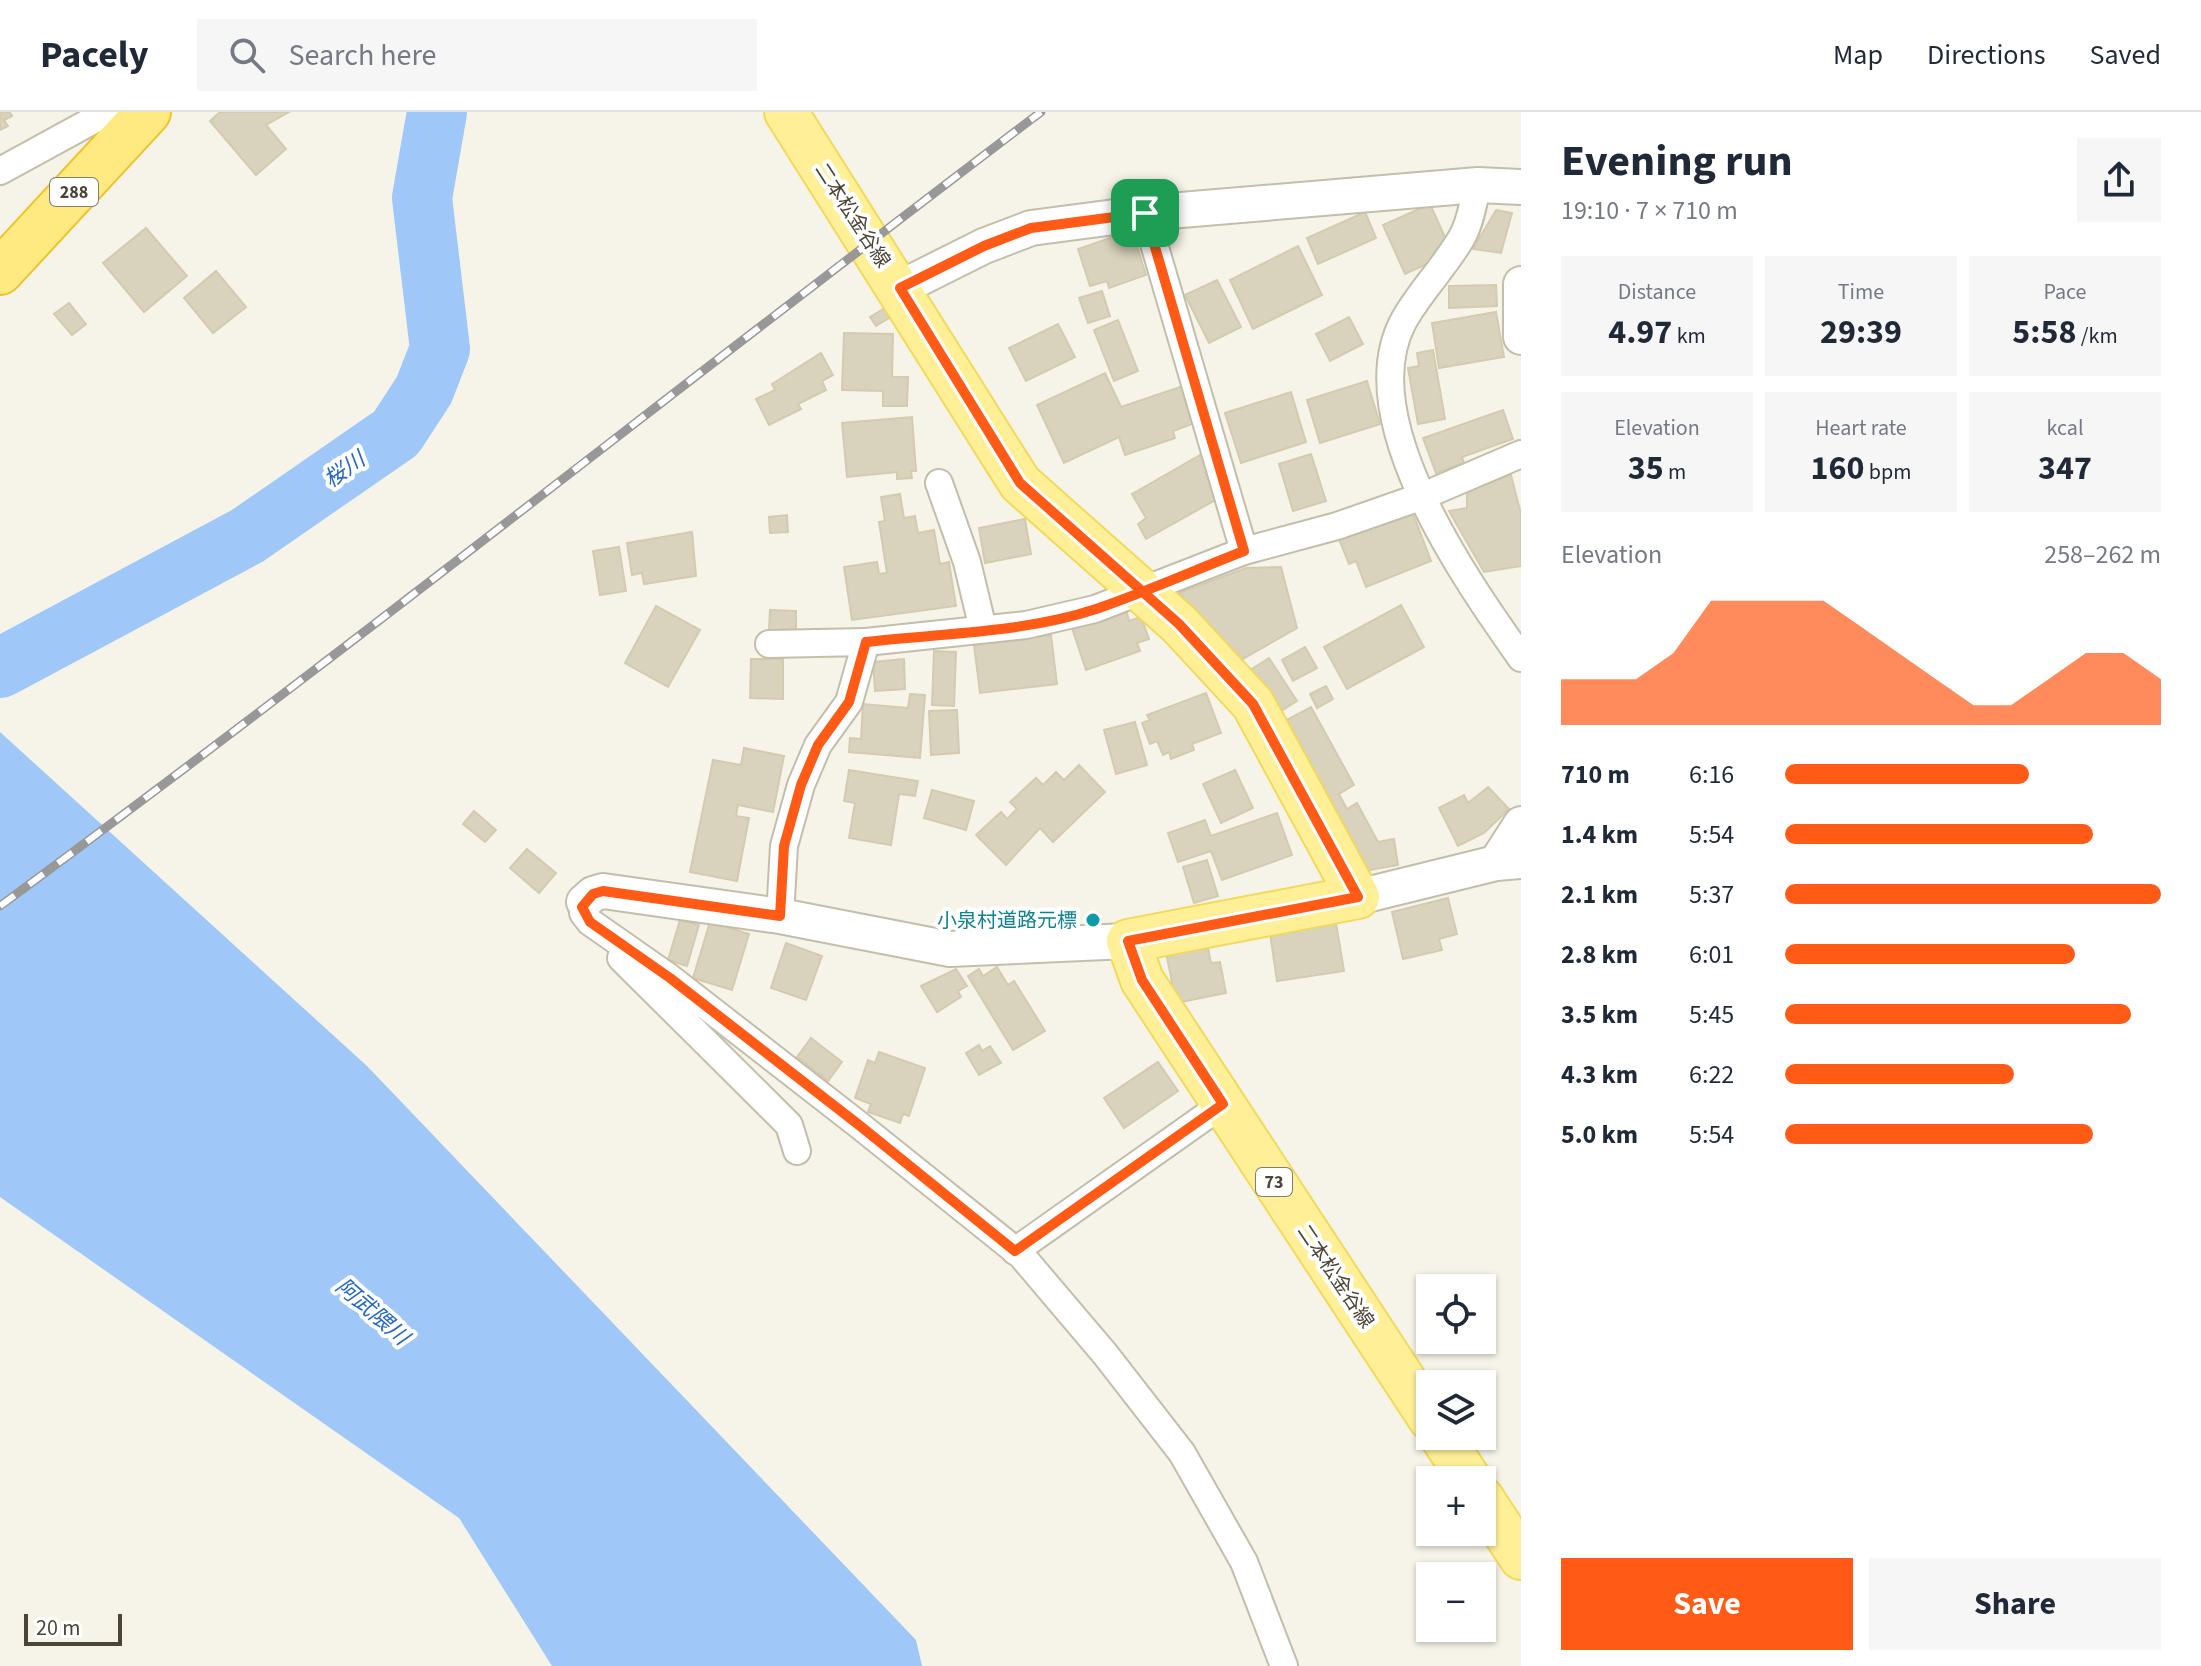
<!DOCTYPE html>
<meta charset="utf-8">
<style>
:root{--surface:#fff;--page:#f6f6f7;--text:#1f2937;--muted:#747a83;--line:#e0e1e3;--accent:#ff5a16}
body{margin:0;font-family:"Source Sans 3","Noto Sans JP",sans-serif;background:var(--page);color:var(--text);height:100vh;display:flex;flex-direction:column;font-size:30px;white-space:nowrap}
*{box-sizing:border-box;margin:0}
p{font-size:26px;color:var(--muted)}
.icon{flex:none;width:44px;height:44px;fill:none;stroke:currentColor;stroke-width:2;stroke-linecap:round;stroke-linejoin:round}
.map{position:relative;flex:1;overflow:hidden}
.sheet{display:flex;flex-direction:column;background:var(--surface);width:680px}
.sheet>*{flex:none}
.tools{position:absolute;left:1416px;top:1162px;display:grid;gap:16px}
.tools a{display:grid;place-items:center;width:80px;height:80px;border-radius:0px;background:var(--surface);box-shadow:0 2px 6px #0004;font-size:40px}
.scale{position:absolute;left:24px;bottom:20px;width:98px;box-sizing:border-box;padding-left:8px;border:4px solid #4a4536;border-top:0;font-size:22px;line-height:28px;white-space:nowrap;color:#4a4536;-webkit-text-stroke:6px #fff;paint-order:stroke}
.pin{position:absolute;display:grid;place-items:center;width:68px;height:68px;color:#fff;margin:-34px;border-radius:16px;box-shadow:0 4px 12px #0006}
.round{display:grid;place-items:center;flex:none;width:84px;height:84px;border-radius:0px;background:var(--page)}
.head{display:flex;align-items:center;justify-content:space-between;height:136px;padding:0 40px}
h1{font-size:44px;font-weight:700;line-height:60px}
.figures{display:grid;grid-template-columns:repeat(3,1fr);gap:12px;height:136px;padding:8px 40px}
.figures div{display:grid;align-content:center;border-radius:0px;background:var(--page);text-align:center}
.figures b{font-size:34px;font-weight:700}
.figures small{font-size:22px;font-weight:400}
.figures p{font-size:22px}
.chart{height:224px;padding:16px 40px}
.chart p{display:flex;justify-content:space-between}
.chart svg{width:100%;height:144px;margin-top:8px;fill:var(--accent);opacity:.7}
.cta{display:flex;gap:16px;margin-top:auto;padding:16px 40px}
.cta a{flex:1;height:92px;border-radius:0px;background:var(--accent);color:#fff;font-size:32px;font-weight:700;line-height:92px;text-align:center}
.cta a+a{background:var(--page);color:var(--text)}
ul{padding:0 40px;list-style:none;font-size:26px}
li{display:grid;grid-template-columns:128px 96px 1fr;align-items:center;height:60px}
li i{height:20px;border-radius:10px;background:var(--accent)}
header{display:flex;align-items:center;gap:48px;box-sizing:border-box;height:112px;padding:0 40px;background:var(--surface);border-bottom:2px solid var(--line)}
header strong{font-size:38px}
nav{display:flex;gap:44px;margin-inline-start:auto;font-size:28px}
.search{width:560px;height:72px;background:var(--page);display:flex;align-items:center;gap:20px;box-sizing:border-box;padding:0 28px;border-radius:0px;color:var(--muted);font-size:30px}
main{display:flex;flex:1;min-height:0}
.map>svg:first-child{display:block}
.water{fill:#9fc7f8}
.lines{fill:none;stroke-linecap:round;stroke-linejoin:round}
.river{stroke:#9fc7f8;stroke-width:60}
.building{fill:#d9d2bc;stroke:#d4cbaf;stroke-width:2}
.minor-casing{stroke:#c3beaa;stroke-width:30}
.tertiary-casing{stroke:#c3beaa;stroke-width:38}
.primary-casing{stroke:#f1d95b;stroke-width:46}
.trunk-casing{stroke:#efc22a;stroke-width:48}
.minor{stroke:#fff;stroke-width:26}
.tertiary{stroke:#fff;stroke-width:34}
.primary{stroke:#fff098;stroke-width:42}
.trunk{stroke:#ffea81;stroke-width:44}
.rail-casing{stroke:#989898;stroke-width:9}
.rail{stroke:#fff;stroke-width:6;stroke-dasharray:18;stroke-linecap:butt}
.route-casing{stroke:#fff;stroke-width:16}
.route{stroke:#ff5a16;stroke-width:10}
.culture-dot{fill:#0f9aa8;stroke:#fff;stroke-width:3}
.labels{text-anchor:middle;stroke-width:8;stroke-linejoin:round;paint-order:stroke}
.shield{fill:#fff;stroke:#807d72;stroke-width:2}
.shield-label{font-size:18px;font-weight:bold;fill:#4a4536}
.street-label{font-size:20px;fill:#4a4536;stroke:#fff}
.culture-label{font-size:20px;fill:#0d838f;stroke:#fff;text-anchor:end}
.water-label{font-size:22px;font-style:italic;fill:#2268c3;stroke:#fff}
</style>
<header>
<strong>Pacely</strong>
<div class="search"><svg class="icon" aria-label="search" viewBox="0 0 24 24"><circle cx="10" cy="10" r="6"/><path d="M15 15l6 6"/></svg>Search here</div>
<nav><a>Map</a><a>Directions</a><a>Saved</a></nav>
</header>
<main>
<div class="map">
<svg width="1521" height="1554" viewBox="0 0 1521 1554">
<rect width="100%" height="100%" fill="#f6f4e8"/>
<path class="water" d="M0,620L367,954L916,1528L922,1554H552L459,1406L0,1085Z"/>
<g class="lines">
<path class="river" d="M0,556L247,424L396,321L424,278L440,237L422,86L437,0"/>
</g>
<g class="building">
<path d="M0,0H10L12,4L4,8L8,14L0,18Z"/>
<path d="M220,0H289L266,13L286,37L256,63L210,9Z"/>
<path d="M1430,92L1448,132L1440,135L1444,144L1405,162L1383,113Z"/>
<path d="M1496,98L1512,101L1501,141L1473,137Z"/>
<path d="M1365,100L1376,126L1318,152L1307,126Z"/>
<path d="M146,116L187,164L144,200L103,151Z"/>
<path d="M1121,122L1123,129L1134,125L1146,163L1109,176L1107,169L1090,174L1078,137Z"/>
<path d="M1298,134L1322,183L1253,217L1230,168Z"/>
<path d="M216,159L246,195L213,221L184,186Z"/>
<path d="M1217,168L1241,215L1209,231L1185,183Z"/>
<path d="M1496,173L1497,194L1449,196V174Z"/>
<path d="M1102,179L1110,204L1088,211L1079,186Z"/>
<path d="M69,191L86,212L72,223L54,202Z"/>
<path d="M893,191L899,200L876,214L870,205Z"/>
<path d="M1496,200L1504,245L1439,256L1432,211Z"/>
<path d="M1349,205L1363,232L1330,249L1316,222Z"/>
<path d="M1118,208L1138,259L1114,269L1094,218Z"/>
<path d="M1058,212L1075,245L1026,269L1009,236Z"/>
<path d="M844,221L893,222L892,265H908L907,294H883V279L842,278Z"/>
<path d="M1433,238L1445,307L1418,312L1408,256L1419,254L1417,241Z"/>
<path d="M821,241L833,263L822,269L826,278L798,292L801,297L769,313L756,287L775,278L772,272Z"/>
<path d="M1105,261L1121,295L1183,274L1195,311L1173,319L1175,326L1125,343L1119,325L1064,351L1037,293Z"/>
<path d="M1367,269L1380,312L1320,331L1307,288Z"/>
<path d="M1291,280L1306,330L1241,351L1225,301Z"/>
<path d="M1503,298L1513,327L1462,345L1464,351L1436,361L1423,326Z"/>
<path d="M912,305L916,359H911L912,366L897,367V360L847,365L842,311Z"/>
<path d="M1311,342L1326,389L1293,399L1279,352Z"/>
<path d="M1200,343L1210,359L1205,361L1219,386L1146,427L1138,412L1146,406L1132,382Z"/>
<path d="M1511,363L1521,402V454L1484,460L1449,399L1467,396V379Z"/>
<path d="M900,382L904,406L915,404L918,421L934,418L940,452L949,450L956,494L852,508L844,455L877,450L879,462L887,461L879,410L885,409L881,385Z"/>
<path d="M1412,399L1431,449L1366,475L1356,449L1349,452L1339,427Z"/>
<path d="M787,403L788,420L770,421L769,405Z"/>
<path d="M1025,407L1031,442L985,451L979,416Z"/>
<path d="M692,420L696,464L644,472L642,461L632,463L627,431Z"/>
<path d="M619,435L626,479L600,483L593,439Z"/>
<path d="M1281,455L1297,516L1241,548L1179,481L1246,456Z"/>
<path d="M1401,493L1424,535L1347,577L1324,535Z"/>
<path d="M656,494L700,518L668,575L625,551Z"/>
<path d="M1126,497L1129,509L1141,505L1149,527L1137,531L1140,539L1086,558L1072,516Z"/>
<path d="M770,498L796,499V518H769Z"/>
<path d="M1051,523L1057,572L980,581L974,533Z"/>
<path d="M1305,535L1317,556L1293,569L1282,548Z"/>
<path d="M934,539L956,540L954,594L932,593Z"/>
<path d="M1269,546L1297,589L1275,603L1247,560Z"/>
<path d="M751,547H783V587L750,586Z"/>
<path d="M904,547L905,577L875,579L873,550Z"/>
<path d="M1326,574L1333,587L1317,596L1310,582Z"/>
<path d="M1206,581L1221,621L1192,632L1194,638L1171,647L1169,640L1163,643L1157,629L1150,632L1142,611L1150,608L1147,603Z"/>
<path d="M910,582L925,583L920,646L849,640L850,626L861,627L863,592L908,596Z"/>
<path d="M1311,595L1354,673L1339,682L1347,697L1357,691L1378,730L1394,727L1398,753L1365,759L1281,611Z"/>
<path d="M957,598L959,641L931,643L929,599Z"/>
<path d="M1135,610L1147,653L1116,662L1104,618Z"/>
<path d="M744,636L784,644L773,700L738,693L736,704L749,706L737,769L690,760L713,648L741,653Z"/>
<path d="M1079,653L1105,680L1053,730L1040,716L1006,753L976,723L1001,700L1007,707L1017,697L1010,690L1036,666L1043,673L1056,660L1064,668Z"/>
<path d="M849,658L918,669L915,684L899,682L891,733L849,726L855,691L844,689Z"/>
<path d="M1235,658L1253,696L1221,711L1203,672Z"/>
<path d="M1488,675L1509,697L1484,721L1458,734L1439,696L1464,683L1468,691Z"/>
<path d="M932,678L974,689L966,718L924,706Z"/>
<path d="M474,699L496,718L485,730L463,712Z"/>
<path d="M1277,701L1292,743L1222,768L1211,739L1178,750L1168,721L1205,708L1211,724Z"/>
<path d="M527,737L556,761L539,781L510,756Z"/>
<path d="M1207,748L1218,784L1194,791L1183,755Z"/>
<path d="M1448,786L1457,822L1439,827L1442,838L1403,847L1392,800Z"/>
<path d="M680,808L699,813L687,854L668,848Z"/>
<path d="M710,810L749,822L732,878L693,866Z"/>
<path d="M1336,811L1344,859L1277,869L1270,821Z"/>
<path d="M786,831L822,844L806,888L771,876Z"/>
<path d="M1207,831L1211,851L1220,850L1226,881L1176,891L1166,840Z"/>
<path d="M997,855L1008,873L1014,869L1045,919L1013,938L968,864L979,857L983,864Z"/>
<path d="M956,857L967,874L958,879L961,885L937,900L921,874Z"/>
<path d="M811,926L842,950L828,969L797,945Z"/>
<path d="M979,933L982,939L990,934L1001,951L979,963L966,941Z"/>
<path d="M879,940L925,956L909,1004L903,1002L900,1011L868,1000L871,992L855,986L868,948L875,951Z"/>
<path d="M1158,950L1178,979L1124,1016L1104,986Z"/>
</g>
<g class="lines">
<defs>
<g id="minor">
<path d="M0,59L108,0"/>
<path d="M1478,73C1473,89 1471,110 1462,125C1445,155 1419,180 1403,210C1352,307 1466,468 1521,546"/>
<path d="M1145,101L1244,439"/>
<path d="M939,371L967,450L983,517"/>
<path d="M769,532L866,530"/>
<path d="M584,790L583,801L590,810L670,866L859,1013L1021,1143L1105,1242L1182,1341L1244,1450L1284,1554"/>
<path d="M780,804L784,734L801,673L818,633L849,590L866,530L1026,513L1095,497L1244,439L1337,414L1423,384L1521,342"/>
<path d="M621,846L789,1013L797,1039"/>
<path d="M1015,1139L1223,992"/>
</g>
<g id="tertiary">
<path d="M1521,172V225"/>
<path d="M900,176L984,134L1031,116L1145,101L1478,73L1521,75"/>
<path d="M1496,751L1521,712"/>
<path d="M1358,785L1496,751L1521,749"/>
<path d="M584,790L593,782L603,779L780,804L950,837L1128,829"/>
</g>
<g id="primary">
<path d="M786,0L1020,371L1179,512L1253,592L1358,785L1128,829L1142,868L1430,1307"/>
<path d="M1441,1324L1470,1368"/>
<path d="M1482,1386L1521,1446"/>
</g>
<path id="trunk" d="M0,160L148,0"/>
</defs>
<use href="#minor" class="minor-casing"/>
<use href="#tertiary" class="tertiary-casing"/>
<use href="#primary" class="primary-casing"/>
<use href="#trunk" class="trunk-casing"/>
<use href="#minor" class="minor"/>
<use href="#tertiary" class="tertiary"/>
<use href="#primary" class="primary"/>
<use href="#trunk" class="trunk"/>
<defs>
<path id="rail" d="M0,794C352,535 693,263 1041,0"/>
</defs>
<use href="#rail" class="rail-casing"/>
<use href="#rail" class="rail"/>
</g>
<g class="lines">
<defs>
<path id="route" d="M1145,101L1031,116L984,134L900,176L1020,371L1179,512L1253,592L1358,785L1128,829L1142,868L1223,992L1015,1139L859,1013L670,866L590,810L582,795L593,782L603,779L780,804L784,734L801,673L818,633L849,590L866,530C942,521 1024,521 1096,497C1146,480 1195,458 1244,439L1145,101"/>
</defs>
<use href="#route" class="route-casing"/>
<use href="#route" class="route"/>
</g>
<circle class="culture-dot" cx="1093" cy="808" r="8"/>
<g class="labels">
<g class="shield">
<rect x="50" y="66" width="48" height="28" rx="6"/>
<rect x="1256" y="1056" width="36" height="28" rx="6"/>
</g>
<g class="shield-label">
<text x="74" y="86">288</text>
<text x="1274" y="1076">73</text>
</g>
<g class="street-label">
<text transform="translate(853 103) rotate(57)" y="7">二本松金谷線</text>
<text transform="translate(1336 1164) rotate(56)" y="7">二本松金谷線</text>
</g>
<g class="culture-label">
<text x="1077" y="815">小泉村道路元標</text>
</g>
<g class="water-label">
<text transform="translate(344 357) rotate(-35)" y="8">桜川</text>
<text transform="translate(373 1199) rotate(41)" y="8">阿武隈川</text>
</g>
</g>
</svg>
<div class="tools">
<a><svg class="icon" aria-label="locate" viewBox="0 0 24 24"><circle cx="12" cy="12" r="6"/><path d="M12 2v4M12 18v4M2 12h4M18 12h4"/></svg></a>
<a><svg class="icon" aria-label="layers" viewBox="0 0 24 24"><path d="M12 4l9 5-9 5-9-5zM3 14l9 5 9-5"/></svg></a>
<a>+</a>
<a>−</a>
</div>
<div class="scale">20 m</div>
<div class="pin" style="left:1145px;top:101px;background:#1e9e55"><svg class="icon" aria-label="arrive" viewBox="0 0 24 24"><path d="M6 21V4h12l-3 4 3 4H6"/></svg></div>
</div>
<section class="sheet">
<div class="head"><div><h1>Evening run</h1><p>19:10 · 7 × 710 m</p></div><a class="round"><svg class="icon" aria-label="share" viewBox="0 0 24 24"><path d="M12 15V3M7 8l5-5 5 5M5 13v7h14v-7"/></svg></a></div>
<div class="figures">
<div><p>Distance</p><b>4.97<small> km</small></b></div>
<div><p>Time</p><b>29:39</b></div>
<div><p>Pace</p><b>5:58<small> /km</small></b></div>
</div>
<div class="figures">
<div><p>Elevation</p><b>35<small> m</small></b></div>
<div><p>Heart rate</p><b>160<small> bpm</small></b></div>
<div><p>kcal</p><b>347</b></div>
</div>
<div class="chart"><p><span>Elevation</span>258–262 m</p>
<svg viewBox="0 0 160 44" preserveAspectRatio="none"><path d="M0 44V30L10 30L20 30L30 22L40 6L50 6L60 6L70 6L80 14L90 22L100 30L110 38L120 38L130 30L140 22L150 22L160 30V44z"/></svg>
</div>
<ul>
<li><b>710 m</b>6:16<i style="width:65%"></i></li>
<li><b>1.4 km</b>5:54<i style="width:82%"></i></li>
<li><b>2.1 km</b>5:37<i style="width:100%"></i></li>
<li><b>2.8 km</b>6:01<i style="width:77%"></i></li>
<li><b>3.5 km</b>5:45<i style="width:92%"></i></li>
<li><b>4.3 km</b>6:22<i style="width:61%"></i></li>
<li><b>5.0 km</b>5:54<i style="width:82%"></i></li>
</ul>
<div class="cta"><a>Save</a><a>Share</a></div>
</section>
</main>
